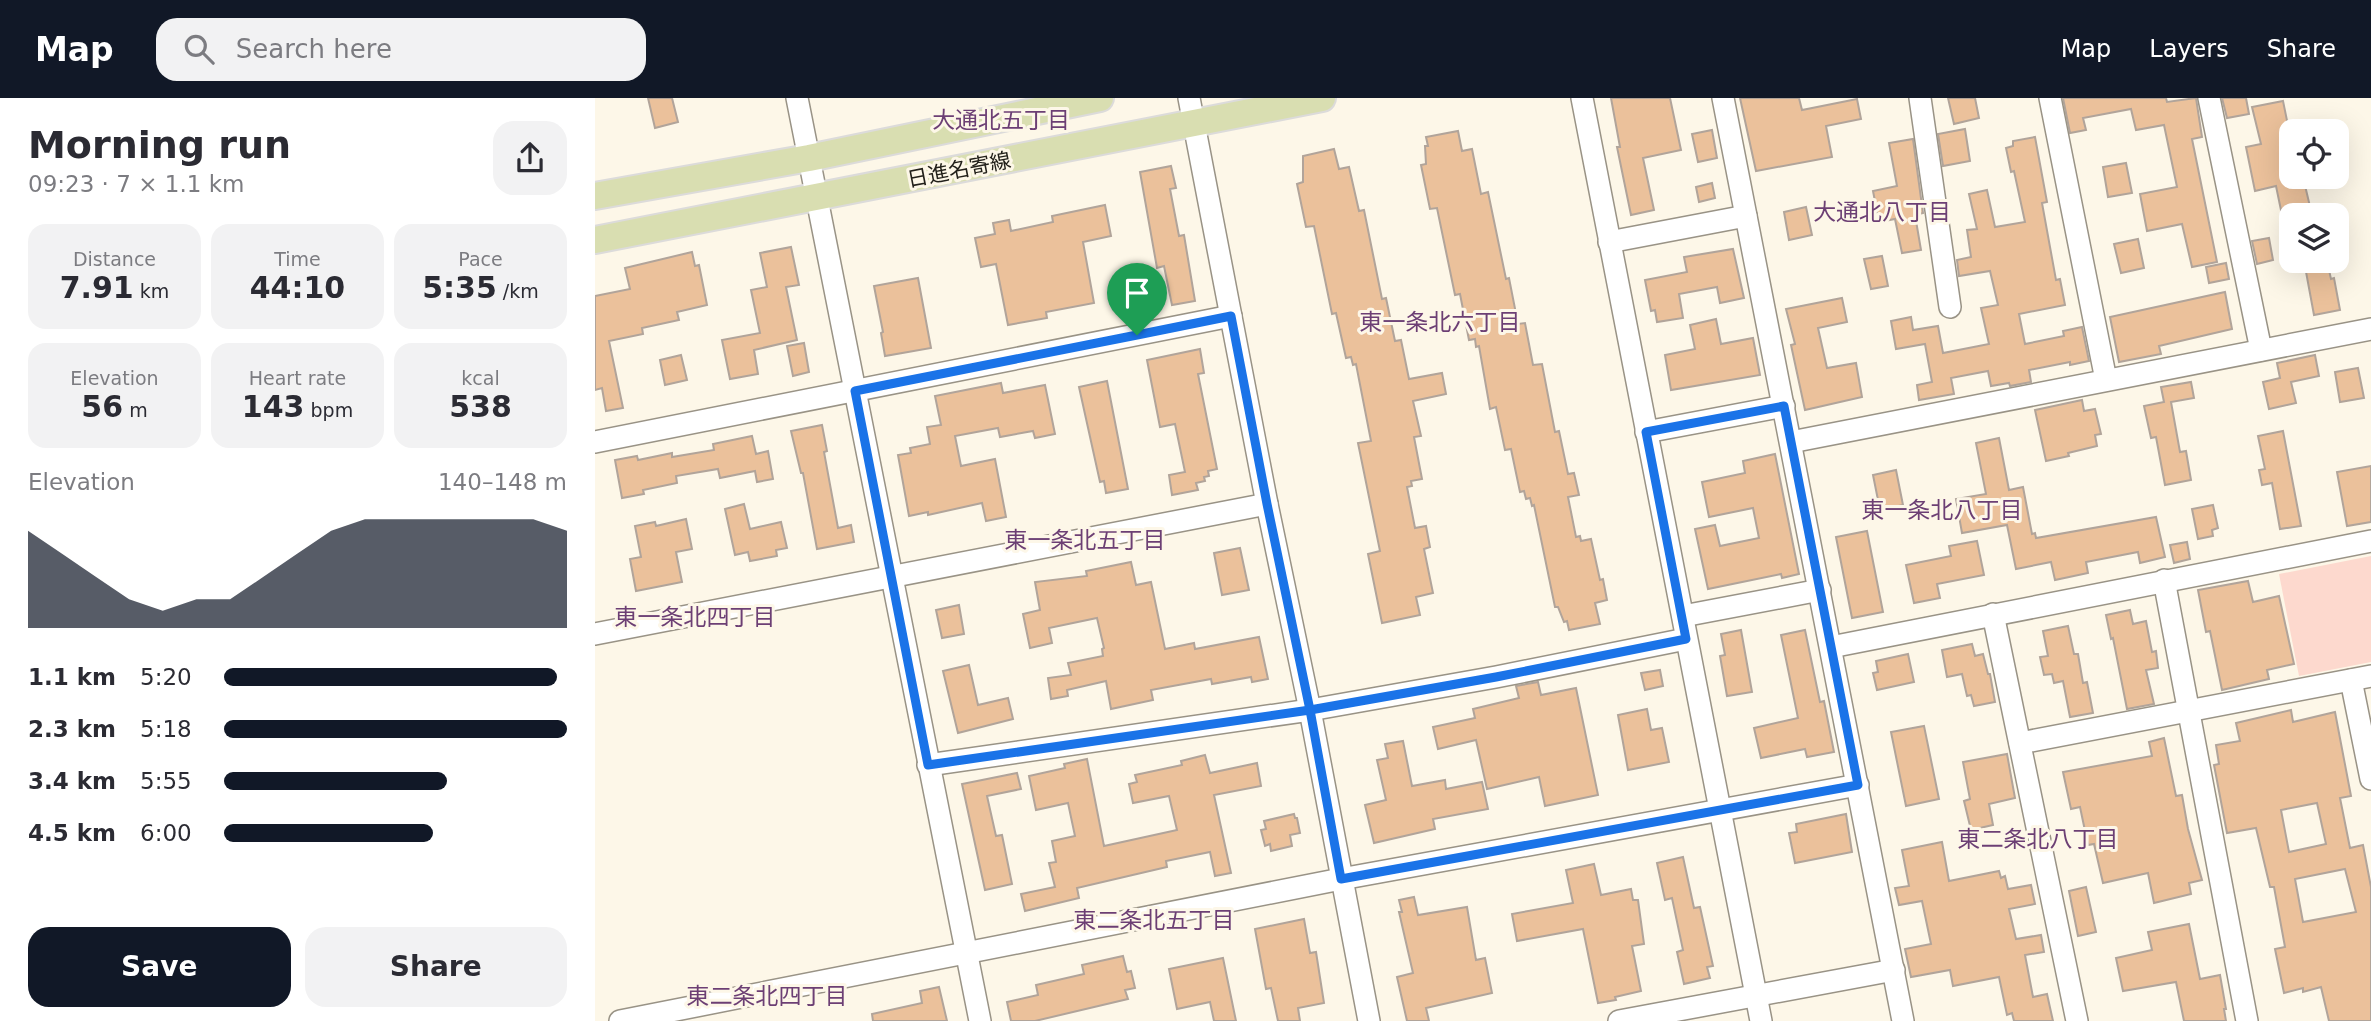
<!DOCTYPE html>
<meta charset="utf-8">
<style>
:root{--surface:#fff;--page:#f2f2f3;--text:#2b2b33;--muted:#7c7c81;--accent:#111827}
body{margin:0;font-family:"DejaVu Sans","Noto Sans JP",sans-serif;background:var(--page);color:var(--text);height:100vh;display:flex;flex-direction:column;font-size:26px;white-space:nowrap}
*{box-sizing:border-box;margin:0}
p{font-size:23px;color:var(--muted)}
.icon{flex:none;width:38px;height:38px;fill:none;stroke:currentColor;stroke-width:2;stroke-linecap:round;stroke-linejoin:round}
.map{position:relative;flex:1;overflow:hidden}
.drawer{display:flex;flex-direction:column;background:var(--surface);width:595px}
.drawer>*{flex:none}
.tools{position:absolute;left:1684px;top:21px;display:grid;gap:14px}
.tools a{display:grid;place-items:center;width:70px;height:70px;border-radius:14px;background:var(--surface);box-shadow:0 7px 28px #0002;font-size:35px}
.pin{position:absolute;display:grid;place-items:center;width:60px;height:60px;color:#fff;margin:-72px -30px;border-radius:50% 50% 50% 0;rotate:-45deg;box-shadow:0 0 7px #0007}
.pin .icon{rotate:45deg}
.round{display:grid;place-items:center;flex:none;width:74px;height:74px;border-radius:21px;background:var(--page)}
.headline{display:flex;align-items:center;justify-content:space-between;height:119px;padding:0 28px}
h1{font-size:38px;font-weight:800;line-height:52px}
.stats{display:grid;grid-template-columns:repeat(3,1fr);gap:10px;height:119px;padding:7px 28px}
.stats div{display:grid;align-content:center;border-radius:18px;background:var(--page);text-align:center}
.stats b{font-size:30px;font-weight:800}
.stats small{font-size:19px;font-weight:400}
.stats p{font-size:19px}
.chart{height:196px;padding:14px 28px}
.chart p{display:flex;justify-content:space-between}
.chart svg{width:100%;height:126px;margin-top:7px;fill:var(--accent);opacity:.7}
.button{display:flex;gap:14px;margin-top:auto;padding:14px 28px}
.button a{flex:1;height:80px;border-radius:21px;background:var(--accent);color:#fff;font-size:28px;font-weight:800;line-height:80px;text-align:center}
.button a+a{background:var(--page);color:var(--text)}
ul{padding:0 28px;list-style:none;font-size:23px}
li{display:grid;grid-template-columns:112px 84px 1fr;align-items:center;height:52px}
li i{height:18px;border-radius:9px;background:var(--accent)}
header{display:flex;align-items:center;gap:42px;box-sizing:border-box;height:98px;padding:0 35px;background:var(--accent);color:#fff}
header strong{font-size:33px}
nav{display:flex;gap:38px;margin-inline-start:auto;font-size:24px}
.search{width:490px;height:63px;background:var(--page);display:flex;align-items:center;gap:18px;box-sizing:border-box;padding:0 24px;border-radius:21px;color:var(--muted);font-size:26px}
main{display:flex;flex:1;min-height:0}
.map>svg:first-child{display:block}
.green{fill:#fdd9ce}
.building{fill:#ebc19b;stroke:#b1a49a;stroke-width:2;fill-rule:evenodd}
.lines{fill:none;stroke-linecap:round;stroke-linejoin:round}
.minor-casing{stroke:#999386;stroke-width:24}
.major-casing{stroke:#dcdbda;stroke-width:30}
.minor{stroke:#fff;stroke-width:21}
.major{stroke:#d9deb1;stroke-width:26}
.route-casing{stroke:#fff;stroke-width:14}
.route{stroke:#1a73e8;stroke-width:9}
.labels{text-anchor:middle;stroke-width:6;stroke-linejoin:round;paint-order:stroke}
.street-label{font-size:21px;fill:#22201a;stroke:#fdf7e8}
.neighbourhood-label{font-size:23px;fill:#6c3f74;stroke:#fdf7e8}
</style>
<header>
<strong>Map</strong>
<div class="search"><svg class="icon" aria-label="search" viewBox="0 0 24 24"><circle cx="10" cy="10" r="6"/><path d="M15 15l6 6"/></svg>Search here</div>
<nav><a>Map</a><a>Layers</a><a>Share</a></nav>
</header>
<main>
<section class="drawer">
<div class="headline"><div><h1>Morning run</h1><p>09:23 · 7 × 1.1 km</p></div><a class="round"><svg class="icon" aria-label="share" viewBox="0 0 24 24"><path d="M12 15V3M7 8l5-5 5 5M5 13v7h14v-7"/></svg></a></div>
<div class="stats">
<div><p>Distance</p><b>7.91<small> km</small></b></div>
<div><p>Time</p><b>44:10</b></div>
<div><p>Pace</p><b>5:35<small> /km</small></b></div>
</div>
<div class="stats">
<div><p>Elevation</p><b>56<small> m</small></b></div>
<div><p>Heart rate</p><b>143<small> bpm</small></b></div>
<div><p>kcal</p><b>538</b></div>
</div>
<div class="chart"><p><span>Elevation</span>140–148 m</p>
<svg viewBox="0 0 160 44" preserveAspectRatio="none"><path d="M0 44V10L10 18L20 26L30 34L40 38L50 34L60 34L70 26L80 18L90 10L100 6L110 6L120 6L130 6L140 6L150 6L160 10V44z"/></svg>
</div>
<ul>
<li><b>1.1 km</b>5:20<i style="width:97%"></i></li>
<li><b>2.3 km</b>5:18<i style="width:100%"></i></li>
<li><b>3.4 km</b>5:55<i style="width:65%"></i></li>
<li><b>4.5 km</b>6:00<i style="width:61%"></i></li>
</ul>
<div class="button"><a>Save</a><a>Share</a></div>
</section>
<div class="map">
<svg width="1776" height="923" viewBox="0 0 1776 923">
<rect width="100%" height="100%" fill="#fdf7e8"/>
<path class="green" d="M1776,458V564L1704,578L1684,476Z"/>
<g class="building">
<path d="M53,0H77L83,24L60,30Z"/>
<path d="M1016,0H1075L1086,52L1048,60L1059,112L1036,117L1022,49H1025Z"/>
<path d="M1145,0H1204L1207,12L1262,1L1266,21L1231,28L1237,59L1161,73Z"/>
<path d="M1353,0H1380L1384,20L1359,26Z"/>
<path d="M1468,0H1571L1572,4L1601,0L1607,39L1597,41L1622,164L1597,169L1587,126L1552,133L1545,96L1582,89L1569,27L1541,32L1536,11L1488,20L1491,32L1475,35Z"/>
<path d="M1627,0H1651L1654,16L1632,20Z"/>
<path d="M1688,3L1696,42V79H1708L1717,117H1687L1681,88L1660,93L1651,49L1666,46L1657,9Z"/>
<path d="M1370,31L1375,63L1348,68L1343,36Z"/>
<path d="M1117,32L1122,60L1103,64L1097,36Z"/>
<path d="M863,33L867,53L877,51L886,96L893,94L911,181L914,180L923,226L930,225L938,267L947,266L960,334L964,333L973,376L979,375L984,397L973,399L981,439L985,438L986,443L996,441L1005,482L1008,481L1012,502L1000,505L1005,526L974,532L972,523L969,524L963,509H960L939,407L937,408L935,400L931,401L929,393L925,394L916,351L910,352L901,309L895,311L884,248L881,249L880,241L874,242L865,196L860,197L842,110L835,111L826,67L831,66L830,48H833L831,39Z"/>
<path d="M1440,39L1452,104L1447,105L1461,182L1465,181L1470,207L1424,216L1430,246L1469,238L1468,233L1487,229L1494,263L1475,267V264L1434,272L1436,284L1415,288L1414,285L1396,288L1393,273L1356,280L1359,296L1324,302L1322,287L1337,284L1330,246L1301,251L1296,223L1316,219L1318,232L1343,228L1348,255L1394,246L1386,210L1403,207L1395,173L1364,178L1362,162L1376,159L1372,132L1382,131L1374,96L1392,92L1400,129L1430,124L1419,73L1416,74L1411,50L1418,48V43Z"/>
<path d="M1318,41L1328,115L1320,117L1326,152L1307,155L1300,121L1284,124L1278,93L1302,88L1294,45Z"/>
<path d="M739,51L744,71L754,69L764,113L769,112L787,201L791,200L800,243L806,242L814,281L847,275L851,296L818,303L826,338L819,339L827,381L816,383L817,388L812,389L820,430L831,428L835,449L829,451L838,495L821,499L825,517L787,525L773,456L785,453L763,345L776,343L761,266L758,267L756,259L751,260L741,215L737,216L719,128L711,129L702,86L708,84V58Z"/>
<path d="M1531,65L1537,95L1513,99L1508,69Z"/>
<path d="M576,68L581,90L575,91L584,138L589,137L600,203L577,207L569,168L562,170L545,74Z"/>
<path d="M1117,85L1120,100L1104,104L1101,89Z"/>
<path d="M510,107L516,138L488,144L499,205L451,214L452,220L413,227L401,166L386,169L380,140L400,136L398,125L414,122L416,133L458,124L457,118Z"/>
<path d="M1211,109L1217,137L1194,142L1189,114Z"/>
<path d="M1674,140L1678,162L1662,166L1657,143Z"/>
<path d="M1543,141L1549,170L1526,175L1519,146Z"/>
<path d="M196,149L204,187L191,189L202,242L159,252L163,276L135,281L127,242L165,235L156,192L172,189L165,155Z"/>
<path d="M1138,151L1149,200L1125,205L1122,189L1084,196L1088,220L1062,224L1060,212L1056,213L1050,182L1092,174L1089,159Z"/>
<path d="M97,154L100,168L104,167L112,207L82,214L84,222L47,230L48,236L14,243L28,310L11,313L7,290L0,292V198L35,191L30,170Z"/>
<path d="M1287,158L1293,188L1276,191L1269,161Z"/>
<path d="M1709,163H1732L1736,181L1739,180L1745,212L1719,217Z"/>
<path d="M1631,165L1634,181L1614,185L1611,169Z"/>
<path d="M323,180L336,250L290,258L286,235L288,234L279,188Z"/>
<path d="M1630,194L1637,231L1564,248L1566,256L1524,264L1515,219Z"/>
<path d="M1247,200L1252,224L1223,230L1232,270L1261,265L1267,299L1210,312L1196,247L1200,246L1191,211Z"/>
<path d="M1121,221L1126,246L1158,240L1165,277L1076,292L1070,257L1100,251L1095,227Z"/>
<path d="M209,245L214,274L198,278L192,248Z"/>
<path d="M605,251L609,275L603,276L622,371L613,373L614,378L609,379L610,383L601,385L603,392L577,397L574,377L590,374L580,326L565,329L552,262Z"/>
<path d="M86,257L92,282L70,287L65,262Z"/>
<path d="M1720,257L1724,278L1696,284L1701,305L1674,311L1668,284L1685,280L1682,265Z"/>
<path d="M1763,270L1769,300L1745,304L1740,274Z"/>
<path d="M512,283L533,391L511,395L509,383L505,384L484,289Z"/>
<path d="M1596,284L1599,300L1576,304L1585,354L1591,353L1596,382L1570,387L1561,339L1556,340L1549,308L1569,304L1566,289Z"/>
<path d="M406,285L408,295L450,287L460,336L440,340L438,333L405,339L403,330L360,338L366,368L400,361L411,419L391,423L387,405L333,417V414L314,418L303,357L316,355L315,350L335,346L332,329L346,327L340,298Z"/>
<path d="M1487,302L1489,313L1500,311L1506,336L1500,337L1502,348L1473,355L1474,358L1451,363L1440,312Z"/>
<path d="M227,327L232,353L229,354L243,430L256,427L259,444L222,451L208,375H206L196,333Z"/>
<path d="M1688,333L1706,428L1685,431L1677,385L1667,387L1664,372L1670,371L1663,338Z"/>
<path d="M157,338L161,356L173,353L178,381L162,384L160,373L125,380L123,371L81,378L82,385L48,392L49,396L27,400L20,362L42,358L43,362L77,355V359L119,352L118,346Z"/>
<path d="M1404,340L1414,392L1428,389L1437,436L1440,435L1441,440L1561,419L1570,459L1545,465L1543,454L1491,464L1493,475L1460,482L1456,464L1421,471L1412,427L1367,435L1361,401L1391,396L1381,345Z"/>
<path d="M1180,356L1204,476L1187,480L1186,476L1113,491L1100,431L1120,427L1125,448L1164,440L1158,410L1114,419L1107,384L1150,375L1148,363Z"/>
<path d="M1776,368V424L1752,428L1742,374Z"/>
<path d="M1301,372L1308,407L1285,412L1278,377Z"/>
<path d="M149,406L155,431L186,424L192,450L181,452L182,458L155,463L153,454L140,457L130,411Z"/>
<path d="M1618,407L1623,430L1617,432L1618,438L1603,441L1597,411Z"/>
<path d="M91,421L97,451L81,454L87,484L41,493L35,461L46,459L40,428L60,424L61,428Z"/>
<path d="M1272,433L1288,514L1257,520L1241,439Z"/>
<path d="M1382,443L1389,477L1342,486L1345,500L1319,505L1311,467L1356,458L1354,448Z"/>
<path d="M1592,444L1595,461L1579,465L1575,447Z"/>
<path d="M645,450L654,492L627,497L619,455Z"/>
<path d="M536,464L541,487L556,484L570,551L599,545L600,551L664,539L673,581L657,584L656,579L617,586L616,581L556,592L558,602L516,611L511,583L472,592L473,598L456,601L453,580L476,577L473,565L508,558L507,551L509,550L502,520L454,530L457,545L435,550L428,516L445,512L440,484L492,478L491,473Z"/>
<path d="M1653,483L1658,504L1684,498L1699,566L1672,572L1674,581L1627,592L1615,533L1611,534L1603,492Z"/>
<path d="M364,507L369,536L347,540L341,512Z"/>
<path d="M1535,512L1538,526L1551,523L1557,554L1561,553L1563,570L1551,572L1559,606L1532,611L1518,540L1516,541L1511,517Z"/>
<path d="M1473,528L1479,556H1483L1488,585L1492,584L1498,615L1475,619L1468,583L1459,585L1457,576L1449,577L1445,559L1453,558L1448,533Z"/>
<path d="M1146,532L1157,594L1132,598L1125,558L1130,557L1126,536Z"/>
<path d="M1210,532L1225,604L1229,603L1239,654L1212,659L1210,651L1166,660L1159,630L1203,620L1186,537Z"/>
<path d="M1377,546L1380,558L1388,556L1393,576H1395L1400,604L1379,608L1376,597L1372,598L1367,576L1352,579L1347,552Z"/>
<path d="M1313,556L1319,584L1282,592L1278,575L1283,574L1281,563Z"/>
<path d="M374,567L383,607L413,600L418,621L363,635L348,573Z"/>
<path d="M1065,572L1068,588L1050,592L1046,575Z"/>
<path d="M943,584L946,597L981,590L1003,697L950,708L944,679L892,691L881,642L843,651L838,629L880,620L878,611L924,600L921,588Z"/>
<path d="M1052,611L1056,632L1067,630L1074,664L1033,672L1023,617Z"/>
<path d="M1696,612L1698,624L1740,614L1756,698L1745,700L1755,750L1768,747L1776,789V923H1734L1726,889L1708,894V890L1689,895L1680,851L1690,849L1679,789H1675L1661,730L1632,735L1619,667L1624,666L1621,647L1645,643L1641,625ZM1722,705L1731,746L1694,754L1686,712ZM1750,771L1761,814L1708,824L1700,781Z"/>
<path d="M1329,628L1344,701L1311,708L1296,634Z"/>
<path d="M1569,640L1581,698L1587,697L1593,731L1607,782L1594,785L1596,796L1559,805L1553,775L1508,785L1499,746L1493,747L1485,709L1476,711L1468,674L1557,658L1554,644Z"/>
<path d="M808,643L817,688L850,682L851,691L887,684L893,711L838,721L840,731L779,745L770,707L791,702L782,662L793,660L790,646Z"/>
<path d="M1412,656L1420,700L1394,706L1398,727L1376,732L1369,703L1375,701L1368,664Z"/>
<path d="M610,657L615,675L662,665L666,688L619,697L636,775L620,778L615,754L571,763L572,769L482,790L484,800L430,813L426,796L460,789L454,765L461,764L457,743L480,738L473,705L441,712L434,678L470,670L469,666L492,661L509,748L582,732L574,698L538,705L534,686L542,684L540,677L587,667L586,663Z"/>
<path d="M422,675L426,691L392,698L401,738L407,737L417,786L390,792L367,686Z"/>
<path d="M699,716L700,720H702L705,735L695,737L697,748L676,753L675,746L670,748L666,732L671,731L669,723Z"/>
<path d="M1251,716L1257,754L1200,765L1194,735L1202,734L1201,726Z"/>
<path d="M1347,744L1354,783L1404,773L1406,780L1410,778L1413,791L1436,787L1440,806L1414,811L1421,841L1446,837L1449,854L1430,857L1438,899L1452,896L1458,923H1419L1417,915L1412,917L1404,879L1358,888L1355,872L1316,879L1310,851L1336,846L1327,803L1304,807L1300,790L1314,788L1307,752Z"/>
<path d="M1088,759L1099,810L1105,809L1118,868L1112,869L1115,880L1089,886L1082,854L1088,852L1077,800L1070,802L1062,765Z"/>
<path d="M999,766L1006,797L1036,791L1038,802H1043L1049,846L1037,848L1046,893L1020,899L1021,902L1003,905L988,831L922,843L917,816L978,805L971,772Z"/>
<path d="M1491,789L1501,834L1483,838L1474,793Z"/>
<path d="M819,799L823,817L872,809L881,862L890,860L897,895L831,910L834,923H812L802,879L818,875L804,814H807L804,802Z"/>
<path d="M709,821L715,855L721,854L729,905L703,910L705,923H683L676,890L671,891L660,831Z"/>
<path d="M1594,826L1605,881L1625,877L1631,911H1629L1631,923H1589L1581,884L1528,893L1521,860L1557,852L1553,834Z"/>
<path d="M528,858L532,874L536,873L540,890L530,892L533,901L440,923H416L412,904L443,897L441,887L489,876L487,867Z"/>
<path d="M628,860L641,923H619L615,904L582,911L574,871Z"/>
<path d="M344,889L352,923H278L277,916L327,905L325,893Z"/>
</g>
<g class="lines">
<defs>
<g id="minor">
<path d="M202,0L385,923"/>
<path d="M594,0L672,406L715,612L774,923"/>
<path d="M987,0L1166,923"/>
<path d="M1128,0L1308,923"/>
<path d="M1325,0L1355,209"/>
<path d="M1455,0L1511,282"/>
<path d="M1614,0L1666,252"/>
<path d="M1014,144L1151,118"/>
<path d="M1051,334L1189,308"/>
<path d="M0,344L636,218"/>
<path d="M1196,344L1776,231"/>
<path d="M1569,482L1652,923"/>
<path d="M1398,516L1482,923"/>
<path d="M1088,518L1225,492"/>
<path d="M0,536L672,406"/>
<path d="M1236,549L1776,443"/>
<path d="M1756,582L1776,681"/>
<path d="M1425,645L1776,578"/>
<path d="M333,667L715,612L901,579L1091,541"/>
<path d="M25,923L746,781L1263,687"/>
<path d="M1024,923L1299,872"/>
</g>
<g id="major">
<path d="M0,98L214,60L505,0"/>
<path d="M0,142L727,0"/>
</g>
</defs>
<use href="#minor" class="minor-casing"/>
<use href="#major" class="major-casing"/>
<use href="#minor" class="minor"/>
<use href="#major" class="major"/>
</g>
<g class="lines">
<defs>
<path id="route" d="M542,237L260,293L333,667L715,612L746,781L1263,687L1189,308L1051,334L1091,541L901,579L715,612L672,406L636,218L542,237"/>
</defs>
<use href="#route" class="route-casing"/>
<use href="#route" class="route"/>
</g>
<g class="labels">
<g class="street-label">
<text transform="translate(364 72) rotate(-11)" y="7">日進名寄線</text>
</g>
<g class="neighbourhood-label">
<text x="406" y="30">大通北五丁目</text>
<text x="1287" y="122">大通北八丁目</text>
<text x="845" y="232">東一条北六丁目</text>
<text x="1347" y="420">東一条北八丁目</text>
<text x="490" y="450">東一条北五丁目</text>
<text x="100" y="527">東一条北四丁目</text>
<text x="1443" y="749">東二条北八丁目</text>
<text x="559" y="830">東二条北五丁目</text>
<text x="172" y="906">東二条北四丁目</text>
</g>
</g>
</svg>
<div class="tools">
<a><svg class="icon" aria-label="locate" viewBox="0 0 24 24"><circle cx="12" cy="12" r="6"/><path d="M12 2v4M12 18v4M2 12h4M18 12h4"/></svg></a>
<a><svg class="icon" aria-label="layers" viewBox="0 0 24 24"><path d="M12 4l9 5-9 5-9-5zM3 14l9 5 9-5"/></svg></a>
</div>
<div class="pin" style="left:542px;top:237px;background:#1e9e55"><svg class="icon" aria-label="arrive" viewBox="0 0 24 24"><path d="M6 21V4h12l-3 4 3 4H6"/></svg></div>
</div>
</main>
